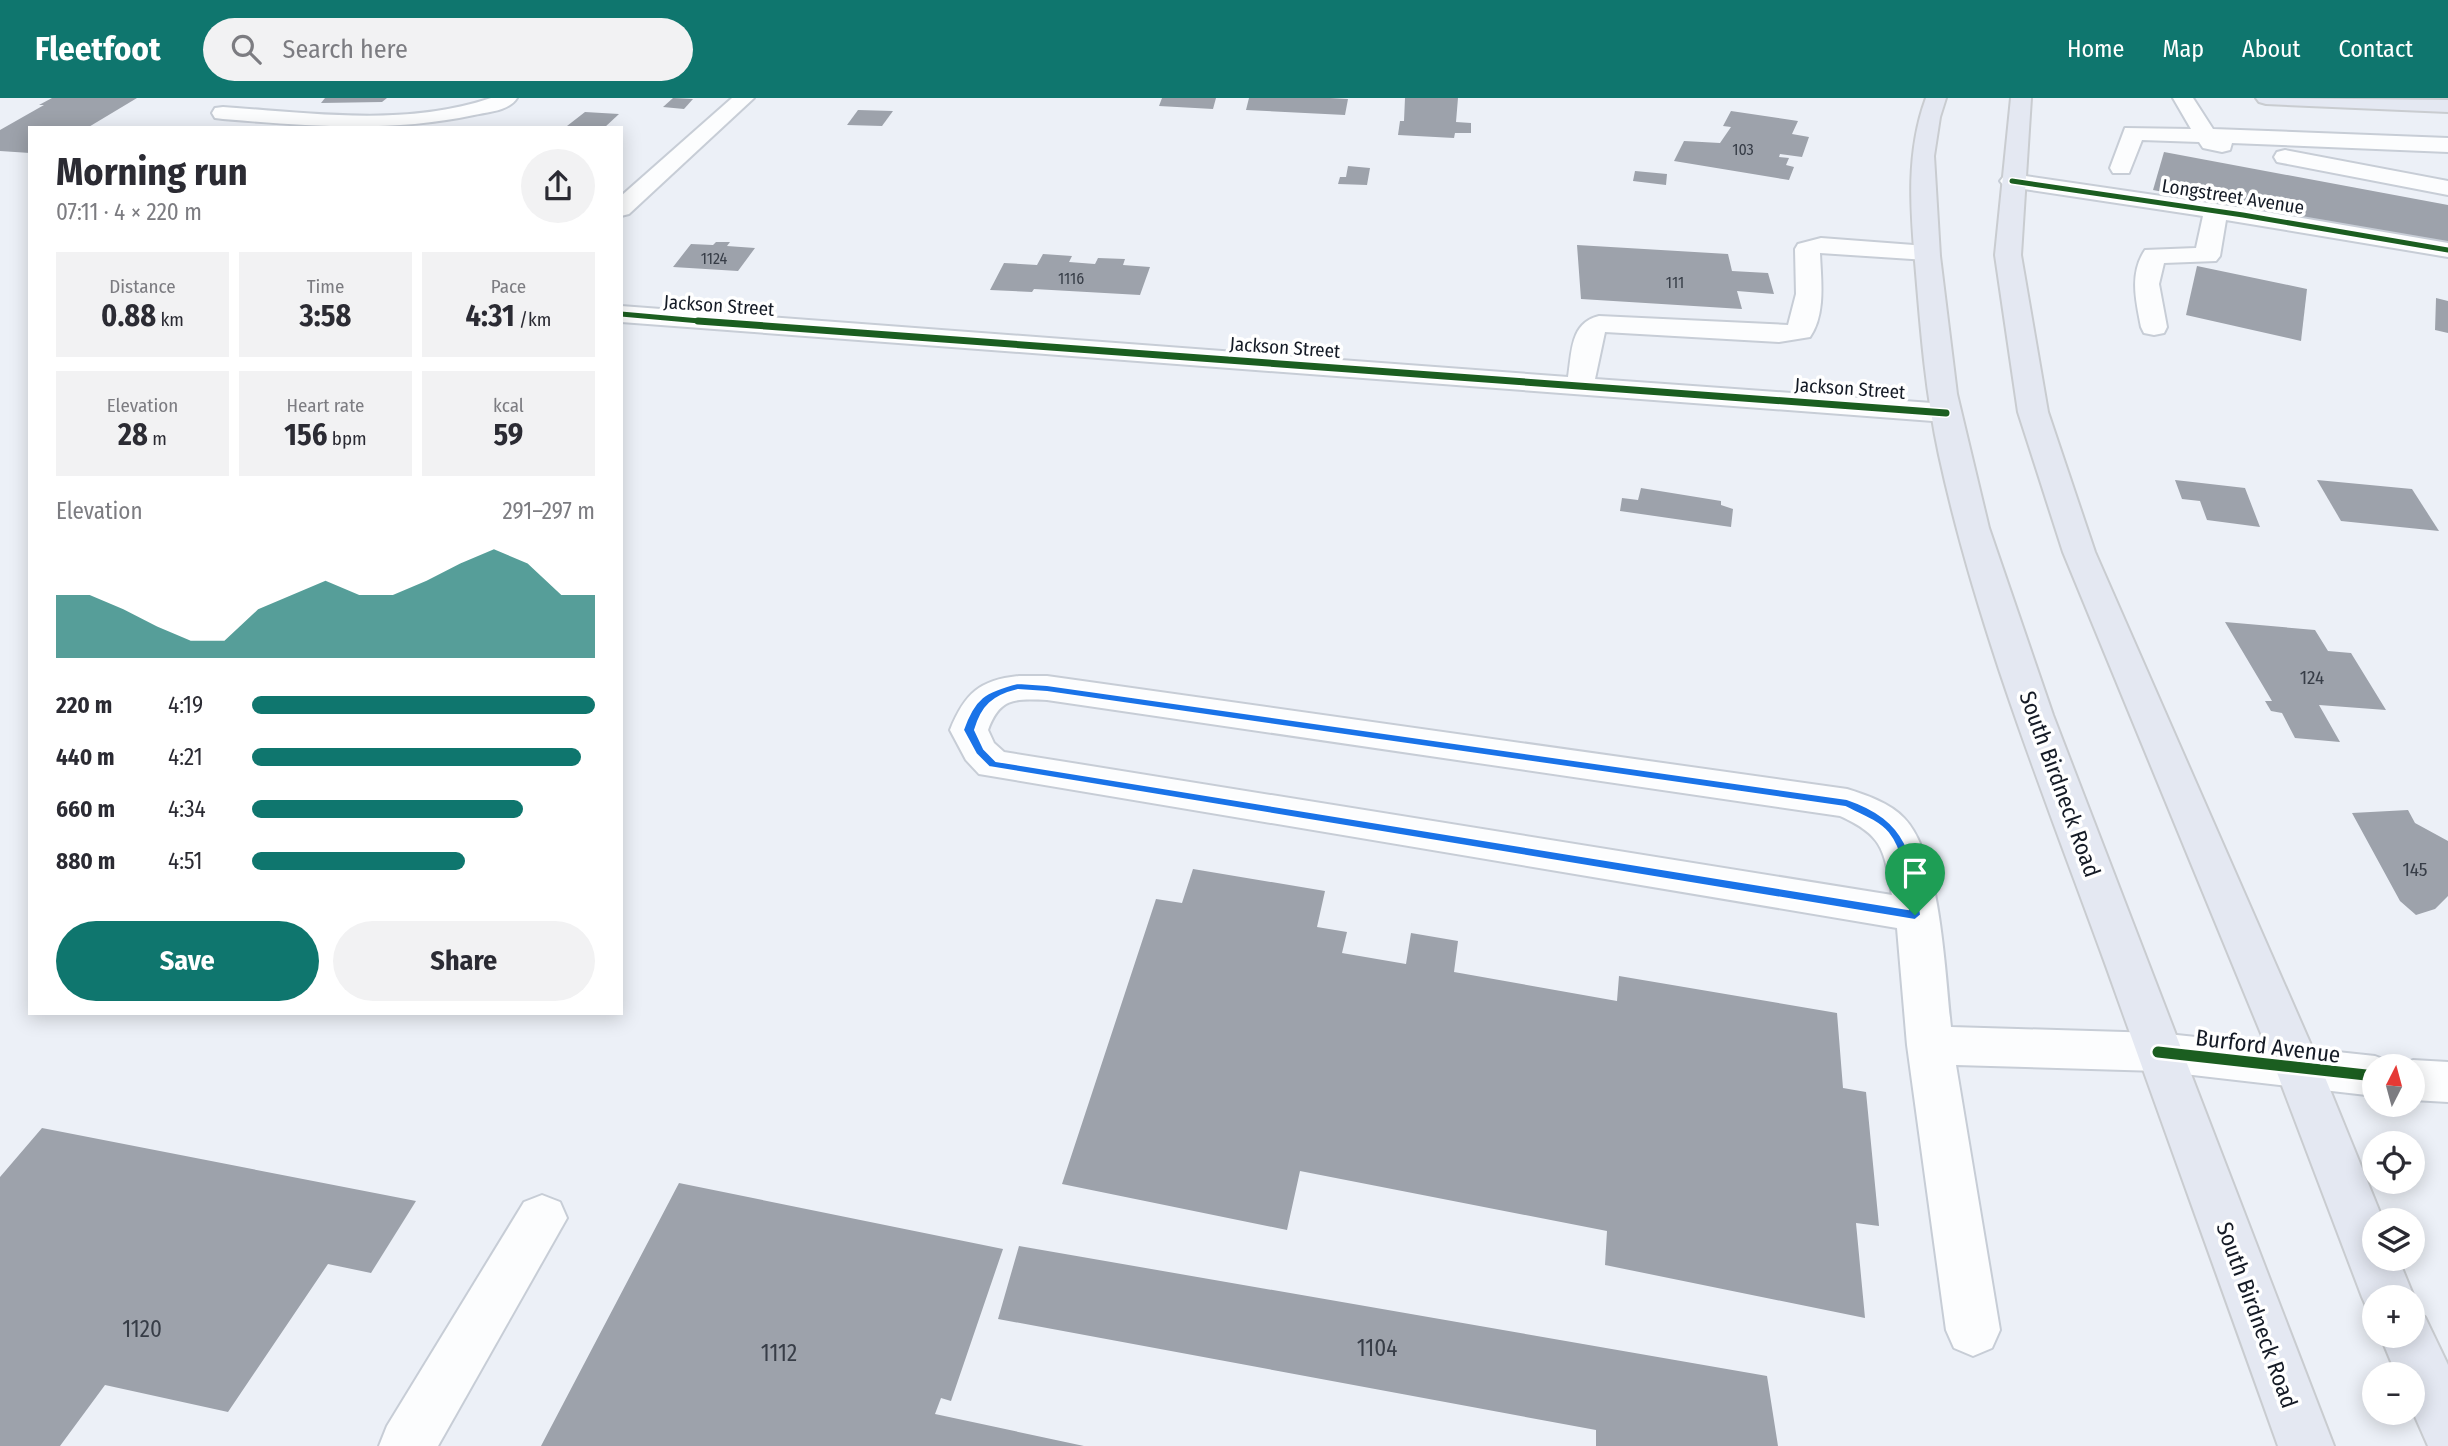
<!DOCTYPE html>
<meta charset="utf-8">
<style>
:root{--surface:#fff;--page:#f2f2f3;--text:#2b2b33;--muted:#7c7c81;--accent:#0f766e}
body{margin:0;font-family:"Fira Sans Condensed",sans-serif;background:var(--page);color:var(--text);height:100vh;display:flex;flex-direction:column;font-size:26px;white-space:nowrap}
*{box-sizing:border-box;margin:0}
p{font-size:23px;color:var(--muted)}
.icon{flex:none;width:38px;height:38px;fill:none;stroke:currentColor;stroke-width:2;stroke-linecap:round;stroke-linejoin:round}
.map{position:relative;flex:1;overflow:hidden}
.panel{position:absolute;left:28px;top:28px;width:595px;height:889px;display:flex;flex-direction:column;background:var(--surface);border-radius:0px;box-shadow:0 4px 18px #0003}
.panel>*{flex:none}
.needle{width:46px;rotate:6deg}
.fabs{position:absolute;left:2362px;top:956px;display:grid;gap:14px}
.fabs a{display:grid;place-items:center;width:63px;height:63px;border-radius:50%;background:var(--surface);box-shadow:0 4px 18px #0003;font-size:35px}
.pin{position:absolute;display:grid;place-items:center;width:60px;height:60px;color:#fff;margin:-72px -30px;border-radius:50% 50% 50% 0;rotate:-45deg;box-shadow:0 0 7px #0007}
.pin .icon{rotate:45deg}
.round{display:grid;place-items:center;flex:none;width:74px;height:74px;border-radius:37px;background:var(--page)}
.headline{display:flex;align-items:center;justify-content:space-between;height:119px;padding:0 28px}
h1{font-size:38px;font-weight:700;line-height:52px}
.figures{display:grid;grid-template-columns:repeat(3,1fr);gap:10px;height:119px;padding:7px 28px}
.figures div{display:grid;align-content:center;border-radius:0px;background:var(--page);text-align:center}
.figures b{font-size:30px;font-weight:700}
.figures small{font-size:19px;font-weight:400}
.figures p{font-size:19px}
.chart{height:196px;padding:14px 28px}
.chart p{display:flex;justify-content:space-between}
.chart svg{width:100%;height:126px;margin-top:7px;fill:var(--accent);opacity:.7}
.action{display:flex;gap:14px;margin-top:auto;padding:14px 28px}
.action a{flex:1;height:80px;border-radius:42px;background:var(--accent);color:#fff;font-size:28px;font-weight:700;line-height:80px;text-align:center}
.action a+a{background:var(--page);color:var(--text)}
ul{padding:0 28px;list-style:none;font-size:23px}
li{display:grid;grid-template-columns:112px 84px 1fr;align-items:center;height:52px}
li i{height:18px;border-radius:9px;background:var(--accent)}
header{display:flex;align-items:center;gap:42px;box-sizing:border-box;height:98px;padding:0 35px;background:var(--accent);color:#fff}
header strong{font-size:33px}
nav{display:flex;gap:38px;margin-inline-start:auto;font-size:24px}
.search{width:490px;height:63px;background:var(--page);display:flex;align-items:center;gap:18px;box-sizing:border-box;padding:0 24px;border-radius:38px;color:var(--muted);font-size:26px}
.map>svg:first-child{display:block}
.building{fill:#9da2ab}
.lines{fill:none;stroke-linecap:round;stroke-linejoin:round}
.minor-casing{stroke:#c7cdd6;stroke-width:4}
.major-casing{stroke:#c9ccd0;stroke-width:4}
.minor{fill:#fcfdfe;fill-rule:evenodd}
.major{fill:#e4e8f2;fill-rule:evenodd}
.cycleway-far2-casing{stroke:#fff;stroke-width:8}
.cycleway-far1-casing{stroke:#fff;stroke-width:10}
.cycleway-casing{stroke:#fff;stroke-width:16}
.cycleway-far2{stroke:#1b5e20;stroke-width:5}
.cycleway-far1{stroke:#1b5e20;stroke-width:7}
.cycleway{stroke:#1b5e20;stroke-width:11}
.route{fill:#1a73e8;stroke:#fff;stroke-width:2;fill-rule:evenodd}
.labels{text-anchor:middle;stroke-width:7;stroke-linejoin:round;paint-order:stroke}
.far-number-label{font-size:16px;fill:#373d47}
.far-street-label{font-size:19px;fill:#151b26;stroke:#fff}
.number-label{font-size:19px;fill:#373d47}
.street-label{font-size:23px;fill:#151b26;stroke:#fff}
.near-number-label{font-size:23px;fill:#373d47}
</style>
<header>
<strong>Fleetfoot</strong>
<div class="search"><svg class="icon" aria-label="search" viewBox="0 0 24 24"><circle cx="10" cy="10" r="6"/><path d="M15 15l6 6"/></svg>Search here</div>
<nav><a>Home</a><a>Map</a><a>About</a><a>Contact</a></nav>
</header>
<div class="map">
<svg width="2448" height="1348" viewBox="0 0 2448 1348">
<rect width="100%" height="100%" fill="#ecf0f7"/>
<g class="building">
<path d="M52,0H137L87,30H30V55L0,53V32L44,7H39Z"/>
<path d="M325,0H387L382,4L321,5Z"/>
<path d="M673,0L693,1L684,11L663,9Z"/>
<path d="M1162,0H1216L1213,11L1159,8Z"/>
<path d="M1249,0H1330L1348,1L1345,17L1246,12Z"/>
<path d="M1405,0H1458L1456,24L1471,25V35H1455L1454,40L1398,37L1400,23H1404Z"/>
<path d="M858,12L893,13L882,28L847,27Z"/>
<path d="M1731,13L1798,23L1792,36L1809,39L1802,59L1780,56L1779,59L1789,60L1786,67L1794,69L1789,82L1674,63L1684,43L1720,45L1731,29L1723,28Z"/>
<path d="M585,14L619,16L604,30L567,28Z"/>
<path d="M2164,54L2448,107V149L2153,92Z"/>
<path d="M1348,68L1370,70L1367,87L1338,86L1340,79H1346Z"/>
<path d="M1635,73L1667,76L1666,87L1633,83Z"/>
<path d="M716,144H730L727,148L755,150L738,173L673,169L691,146L713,147Z"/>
<path d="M1577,147L1728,156L1732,173L1768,175L1774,196L1737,193L1742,211L1581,201Z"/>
<path d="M1043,156L1072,158L1069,164L1095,166L1098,160L1125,161L1123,167L1150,169L1140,197L1034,191L1032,194L990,192L1004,165L1037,167Z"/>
<path d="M2197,168L2307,191L2301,243L2186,217Z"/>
<path d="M2436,200L2448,203V235L2435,232Z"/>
<path d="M2175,382L2245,390L2260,429L2207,422L2200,403L2182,401Z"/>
<path d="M2317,382L2412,391L2439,433L2341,423Z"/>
<path d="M1641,390L1721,403V407L1733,411L1731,429L1620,413L1622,400L1638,402Z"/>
<path d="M2225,524L2315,532L2328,553L2351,555L2386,612L2319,607L2340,644L2295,640L2282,615L2271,613L2265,603H2272Z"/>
<path d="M2408,712L2415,725L2448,743V798L2435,811L2416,817L2400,803L2352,715Z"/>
<path d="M1193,771L1325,793L1317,829L1347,834L1342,855L1406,866L1411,835L1458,843L1454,874L1617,903L1619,878L1837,915L1843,990L1866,994L1879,1128L1856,1125L1865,1220L1605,1167L1607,1133L1300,1073L1287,1132L1062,1086L1156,801L1182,805Z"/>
<path d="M42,1030L416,1103L371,1175L328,1166L228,1314L105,1287L60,1348H0V1079Z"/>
<path d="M679,1085L1003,1151L951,1303L941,1300L935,1316L1084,1348H541Z"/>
<path d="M1019,1148L1767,1278L1778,1348H1596V1332L998,1221Z"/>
</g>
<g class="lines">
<defs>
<g id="minor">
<path d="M491,0H517C509,13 488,14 474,17C390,35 308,28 223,21L215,20L212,15L215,10L223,9C311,15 405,29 491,0Z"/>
<path d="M732,0H754L629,116L621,118V98Z"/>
<path d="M2173,0H2193L2213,31L2448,40V54L2232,45L2230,52L2222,54L2203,50L2199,44L2142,42L2129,75H2113L2110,70L2125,30L2191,31Z"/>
<path d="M2285,52L2448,83V97L2277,64L2274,59L2277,54Z"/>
<path d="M2012,76L2243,110L2448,145V159L2226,122L2220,158L2216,163L2164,165L2159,186L2167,229L2164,235L2154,237L2144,235L2141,229C2136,203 2129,176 2145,152L2196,150L2203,118L2004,88L2000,83L2004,78Z"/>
<path d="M1821,140L1927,148L1936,150L1939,155L1936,160L1927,162L1820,155C1821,182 1826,216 1810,239L1779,244L1605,234L1595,281L1946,306L1956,309L1961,315L1956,321L1946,324L621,224V208L1568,279C1572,254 1570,225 1599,218L1788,227L1796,196L1795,151L1798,146Z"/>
<path d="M1019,578H1047L1847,691C1866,697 1890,705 1904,720C1941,758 1945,876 1951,929L2158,935L2375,958L2391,964L2393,968H2375V998L2158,973L1956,967L2000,1232L1992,1250L1973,1258L1954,1250L1946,1232L1907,947L1897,830L979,676L966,662L950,632C965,595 980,582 1019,578ZM1047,602L1840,718C1884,738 1884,752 1892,797L1004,654L994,645L988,632C1000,599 1015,601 1047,602Z"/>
<path d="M2413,962L2448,964V1004L2413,1002V968H2397Z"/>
<path d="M542,1097L560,1104L567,1120L438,1348H379L387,1328L524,1104Z"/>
</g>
<g id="major">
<path d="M1926,0H1946L1940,19L1934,58L1940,158L1957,296L1989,430L2053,617L2334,1348H2278C2221,1188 2163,1028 2106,868C2045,700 1977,532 1939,357C1926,297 1921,236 1916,175C1911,116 1905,57 1926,0Z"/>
<path d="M2011,0H2031L2021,157L2048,314L2095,454L2322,972L2383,1122H2375V1160H2398L2414,1199H2375V1219L2370,1217L2362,1199L2276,972L2063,454L2018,314L1995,157Z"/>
<path d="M2256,0L2448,2V14L2266,6L2259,4Z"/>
<path d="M2413,1214L2425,1219L2448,1267V1348H2428L2413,1314V1276H2396L2380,1237H2413Z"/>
</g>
</defs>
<use href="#minor" class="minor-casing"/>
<use href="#major" class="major-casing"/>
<use href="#minor" class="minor"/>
<use href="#major" class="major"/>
<defs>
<g id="cycleway-far2">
<path d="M2012,83L2243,117L2448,152"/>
<path d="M621,216L722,225"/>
</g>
<path id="cycleway-far1" d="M698,223L1946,315"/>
<path id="cycleway" d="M2158,954L2375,978"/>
</defs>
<use href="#cycleway-far2" class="cycleway-far2-casing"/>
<use href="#cycleway-far1" class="cycleway-far1-casing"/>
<use href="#cycleway" class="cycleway-casing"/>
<use href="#cycleway-far2" class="cycleway-far2"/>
<use href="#cycleway-far1" class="cycleway-far1"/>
<use href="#cycleway" class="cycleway"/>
</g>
<path class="route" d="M1018,585L1047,587L1847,701C1909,722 1914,758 1921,817L1915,822L989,669L976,656L963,632C974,600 985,593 1018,585ZM1018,592L1047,594L1845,709C1859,716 1878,723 1888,735C1904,755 1905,786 1908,811L996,663L984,651L975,632C982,608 993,598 1018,592Z"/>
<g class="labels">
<g class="far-number-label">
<text x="1743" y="57">103</text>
<text x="714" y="166">1124</text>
<text x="1071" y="186">1116</text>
<text x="1675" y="190">111</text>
</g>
<g class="far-street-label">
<text transform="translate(2233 98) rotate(9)" y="7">Longstreet Avenue</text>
<text transform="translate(719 207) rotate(4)" y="7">Jackson Street</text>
<text transform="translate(1285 249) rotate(4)" y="7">Jackson Street</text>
<text transform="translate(1850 290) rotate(4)" y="7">Jackson Street</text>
</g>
<g class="number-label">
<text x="2312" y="586">124</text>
<text x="2415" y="778">145</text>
</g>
<g class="street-label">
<text transform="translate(2060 686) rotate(70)" y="8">South Birdneck Road</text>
<text transform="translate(2268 948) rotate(7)" y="8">Burford Avenue</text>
<text transform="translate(2257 1217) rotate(70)" y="8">South Birdneck Road</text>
</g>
<g class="near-number-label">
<text x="142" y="1239">1120</text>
<text x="1377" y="1258">1104</text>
<text x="779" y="1263">1112</text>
</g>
</g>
</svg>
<div class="fabs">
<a><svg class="needle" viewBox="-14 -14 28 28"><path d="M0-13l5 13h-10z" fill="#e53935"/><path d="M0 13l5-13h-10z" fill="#7c7c81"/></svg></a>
<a><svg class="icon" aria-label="locate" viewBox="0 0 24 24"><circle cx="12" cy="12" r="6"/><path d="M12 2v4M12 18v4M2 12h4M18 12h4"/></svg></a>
<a><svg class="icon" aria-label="layers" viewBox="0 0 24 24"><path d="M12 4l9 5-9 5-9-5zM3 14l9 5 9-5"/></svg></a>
<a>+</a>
<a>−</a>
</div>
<div class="pin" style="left:1915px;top:817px;background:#1e9e55"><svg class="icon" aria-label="arrive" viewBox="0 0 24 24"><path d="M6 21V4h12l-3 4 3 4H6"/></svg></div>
<section class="panel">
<div class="headline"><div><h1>Morning run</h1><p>07:11 · 4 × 220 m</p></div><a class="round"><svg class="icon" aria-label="share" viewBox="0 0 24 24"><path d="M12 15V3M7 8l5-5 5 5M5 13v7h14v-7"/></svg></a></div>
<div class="figures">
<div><p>Distance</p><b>0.88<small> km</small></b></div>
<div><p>Time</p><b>3:58</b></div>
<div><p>Pace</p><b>4:31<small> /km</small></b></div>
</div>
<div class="figures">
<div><p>Elevation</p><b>28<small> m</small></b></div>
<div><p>Heart rate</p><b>156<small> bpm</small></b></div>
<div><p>kcal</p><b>59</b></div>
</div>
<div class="chart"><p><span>Elevation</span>291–297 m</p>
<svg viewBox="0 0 160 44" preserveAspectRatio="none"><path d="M0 44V22L10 22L20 27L30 33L40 38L50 38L60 27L70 22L80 17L90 22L100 22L110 17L120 11L130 6L140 11L150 22L160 22V44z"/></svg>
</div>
<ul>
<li><b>220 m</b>4:19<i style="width:100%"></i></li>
<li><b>440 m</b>4:21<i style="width:96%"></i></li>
<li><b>660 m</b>4:34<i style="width:79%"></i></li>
<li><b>880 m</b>4:51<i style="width:62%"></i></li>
</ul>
<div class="action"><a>Save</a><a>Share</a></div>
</section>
</div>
